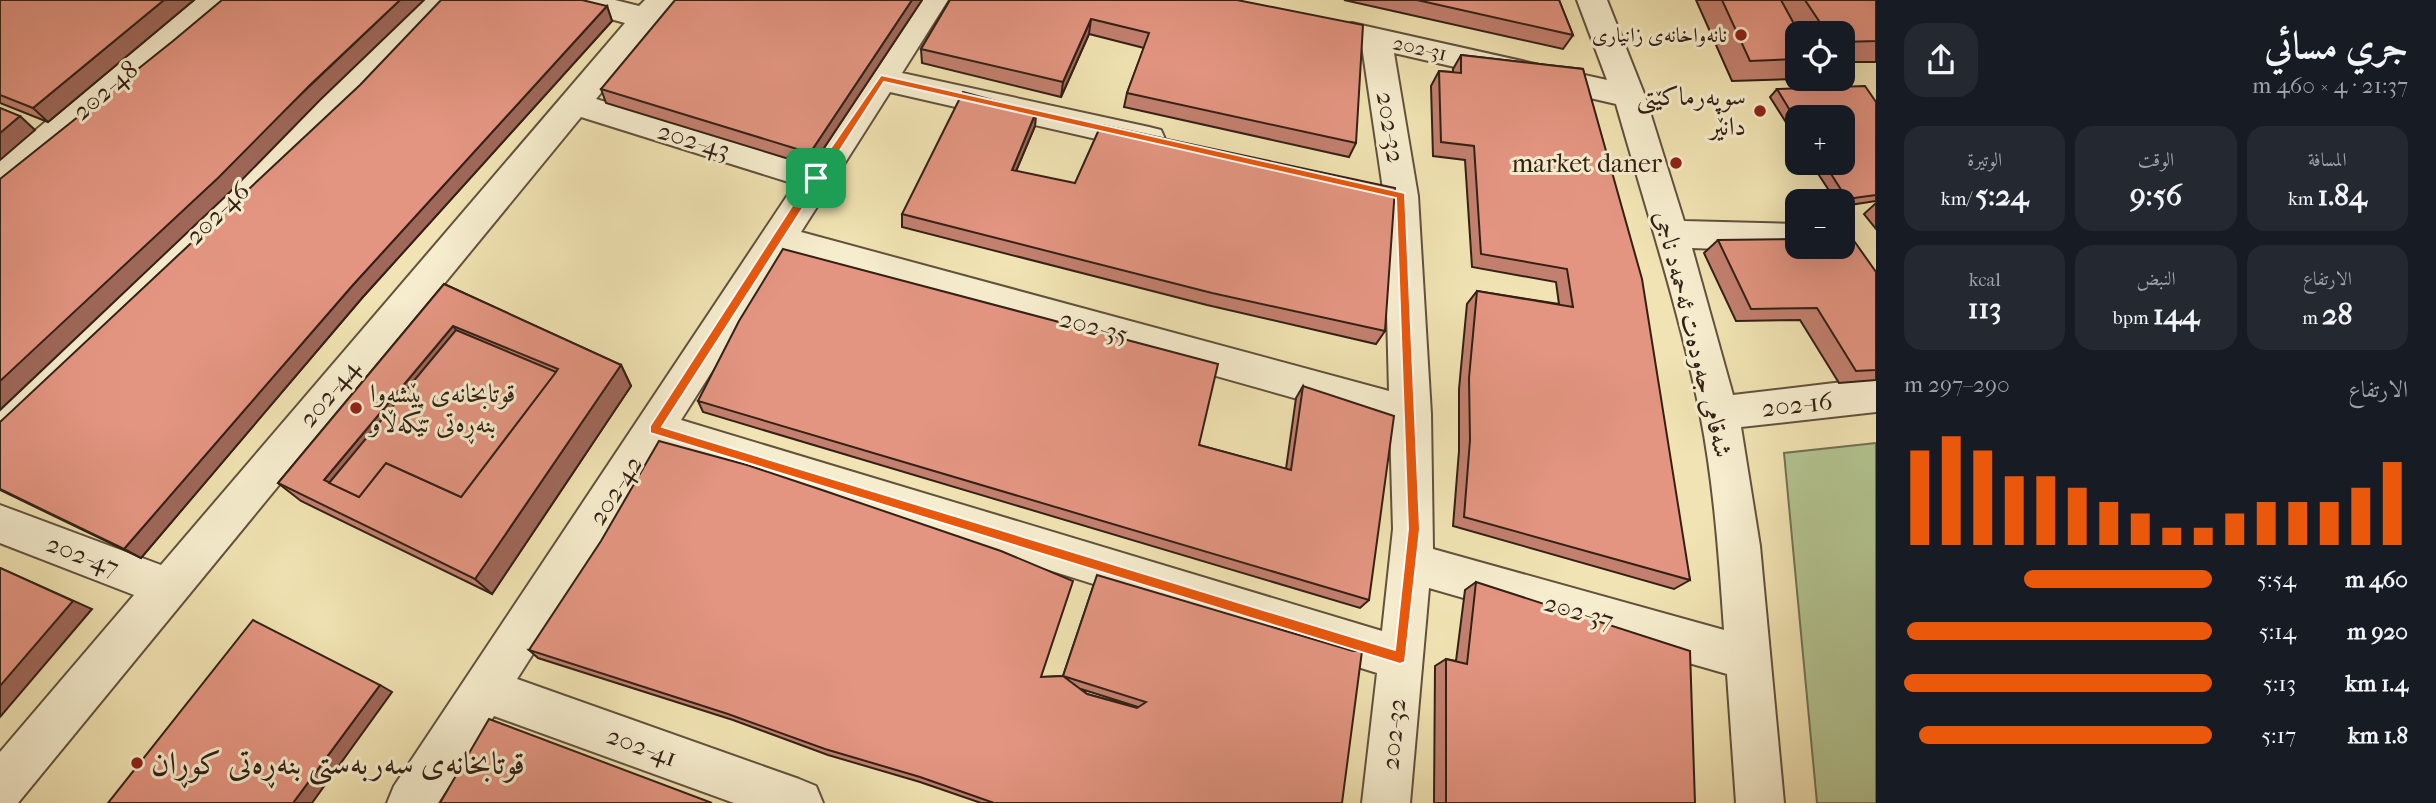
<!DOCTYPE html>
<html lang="ar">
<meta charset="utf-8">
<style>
:root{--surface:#171b24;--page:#242831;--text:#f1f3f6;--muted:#9ea1a6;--accent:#ea580c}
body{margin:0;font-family:"IM FELL French Canon",Amiri,serif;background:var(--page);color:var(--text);direction:rtl;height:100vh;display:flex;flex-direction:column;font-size:26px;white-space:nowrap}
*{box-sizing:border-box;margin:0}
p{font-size:23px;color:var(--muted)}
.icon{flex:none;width:38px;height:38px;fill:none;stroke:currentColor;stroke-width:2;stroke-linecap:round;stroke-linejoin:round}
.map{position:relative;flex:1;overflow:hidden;direction:ltr}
.drawer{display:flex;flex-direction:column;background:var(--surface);width:560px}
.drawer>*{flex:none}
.controls{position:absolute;left:1785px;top:21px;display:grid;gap:14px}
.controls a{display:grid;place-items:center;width:70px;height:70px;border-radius:14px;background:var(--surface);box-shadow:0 7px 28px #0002;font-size:35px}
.pin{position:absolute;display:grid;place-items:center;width:60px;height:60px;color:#fff;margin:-30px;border-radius:14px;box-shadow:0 4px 10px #0006}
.round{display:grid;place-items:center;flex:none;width:74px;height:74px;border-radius:21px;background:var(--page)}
.head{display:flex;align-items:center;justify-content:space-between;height:119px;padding:0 28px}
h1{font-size:38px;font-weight:700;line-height:52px}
.figures{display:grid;grid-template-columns:repeat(3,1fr);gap:10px;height:119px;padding:7px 28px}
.figures div{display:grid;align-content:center;border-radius:18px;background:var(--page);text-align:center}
.figures b{font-size:30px;font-weight:700}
.figures small{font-size:19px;font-weight:400}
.figures p{font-size:19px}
.chart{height:196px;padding:14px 28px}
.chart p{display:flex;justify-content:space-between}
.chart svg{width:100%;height:126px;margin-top:7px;stroke:var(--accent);stroke-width:6}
ul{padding:0 28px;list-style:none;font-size:23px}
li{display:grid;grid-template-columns:112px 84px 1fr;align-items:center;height:52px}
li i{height:18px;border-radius:9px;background:var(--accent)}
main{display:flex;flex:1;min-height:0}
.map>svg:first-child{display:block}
.green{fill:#b3c592;stroke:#737254;stroke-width:2}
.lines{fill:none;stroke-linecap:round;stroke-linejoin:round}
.minor-casing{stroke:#62513d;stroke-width:4}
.minor{fill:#f6edce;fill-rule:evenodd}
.wall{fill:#c3806f;stroke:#332016;stroke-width:2;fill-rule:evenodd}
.shaded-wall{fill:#9f685a;stroke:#332016;stroke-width:2}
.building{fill:#e39581;stroke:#332016;stroke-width:2;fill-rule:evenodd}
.route{fill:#ea580c;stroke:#fff;stroke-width:2;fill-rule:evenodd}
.poi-dot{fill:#8f2418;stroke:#f6edce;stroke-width:2.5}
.labels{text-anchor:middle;stroke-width:6;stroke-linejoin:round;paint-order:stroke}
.far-poi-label{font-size:21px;fill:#332016;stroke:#f6edce;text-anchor:end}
.far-street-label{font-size:21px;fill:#332016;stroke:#f6edce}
.street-label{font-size:26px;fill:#332016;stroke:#f6edce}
.poi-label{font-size:26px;fill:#332016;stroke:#f6edce;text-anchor:end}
.near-poi-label{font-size:32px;fill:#332016;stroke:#f6edce;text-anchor:start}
</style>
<main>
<section class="drawer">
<div class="head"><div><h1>جري مسائي</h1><p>21:37 · 4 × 460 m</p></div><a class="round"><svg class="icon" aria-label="share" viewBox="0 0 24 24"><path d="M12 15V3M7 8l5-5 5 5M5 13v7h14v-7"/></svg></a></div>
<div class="figures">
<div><p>المسافة</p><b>1.84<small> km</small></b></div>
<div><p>الوقت</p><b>9:56</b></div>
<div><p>الوتيرة</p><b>5:24<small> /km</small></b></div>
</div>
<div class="figures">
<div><p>الارتفاع</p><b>28<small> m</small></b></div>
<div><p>النبض</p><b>144<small> bpm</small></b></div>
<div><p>kcal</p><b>113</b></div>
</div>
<div class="chart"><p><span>الارتفاع</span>290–297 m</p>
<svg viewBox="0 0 160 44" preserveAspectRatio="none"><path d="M5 44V11M15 44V6M25 44V11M35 44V20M45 44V20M55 44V24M65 44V29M75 44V33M85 44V38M95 44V38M105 44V33M115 44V29M125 44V29M135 44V29M145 44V24M155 44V15"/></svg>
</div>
<ul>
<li><b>460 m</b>5:54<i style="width:61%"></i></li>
<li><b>920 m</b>5:14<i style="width:99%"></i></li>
<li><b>1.4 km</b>5:13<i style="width:100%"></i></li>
<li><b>1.8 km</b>5:17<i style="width:95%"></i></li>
</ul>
</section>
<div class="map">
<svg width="1876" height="803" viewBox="0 0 1876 803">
<rect width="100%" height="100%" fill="#f1e3b3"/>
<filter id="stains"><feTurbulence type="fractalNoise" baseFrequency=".00286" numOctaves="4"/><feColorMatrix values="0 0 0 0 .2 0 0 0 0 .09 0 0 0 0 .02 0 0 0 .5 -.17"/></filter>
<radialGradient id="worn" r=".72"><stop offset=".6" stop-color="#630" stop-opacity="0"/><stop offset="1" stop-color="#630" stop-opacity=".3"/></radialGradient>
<path class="green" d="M1876,443V803H1817L1784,453Z"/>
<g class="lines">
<defs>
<g id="minor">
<path d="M191,0H225L12,188L0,192V160Z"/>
<path d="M416,0H449L14,438L0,443V401Z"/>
<path d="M562,0H615L639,6L645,0H676L596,99L809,163L918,0H948L902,73L1149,127L1161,130L1165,139L1161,148L1149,151L890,92L801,232L1389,391L1384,196L1362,46L1341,40L1337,33L1341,26L1352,23L1607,80L1577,0H1607L1645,96L1684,221L1797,224V247H1810L1797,252L1692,248L1733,395L1876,378V412L1741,427L1760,546L1784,803H1736L1727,674L1429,588L1410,803H1362L1377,673L663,449L517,679L799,779L816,786L823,803H734L494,716L438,803H387L394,786L795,184L581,117L18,803H0V752L134,595L0,543V505L161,565L625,23L567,7ZM1394,53L1616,104C1645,206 1679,309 1700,413C1714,484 1719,557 1724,630L1433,549L1431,414L1418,196ZM786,255L1390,425L1393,529L1382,631L681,420Z"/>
</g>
</defs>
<use href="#minor" class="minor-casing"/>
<use href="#minor" class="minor"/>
</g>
<g class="wall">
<path d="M0,0H194L48,122L0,103Z"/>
<path d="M922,0L812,166L606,103L601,89Z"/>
<path d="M950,0H1237L1356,143L1349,157L1124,107L1127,93L1144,48L1089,34L1061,97L922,63L921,49Z"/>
<path d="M1344,0H1559L1573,35L1563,49Z"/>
<path d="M1696,0H1876V62H1843V33H1797V75L1793,79L1732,81Z"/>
<path d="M607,6L612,21L362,298L141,558L0,490V422Z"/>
<path d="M1461,55L1583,69L1690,580L1674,589L1453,526L1459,451V389L1467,304L1477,291L1559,304L1556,282L1472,267L1465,160L1433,156L1431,86L1439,71L1453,72V69Z"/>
<path d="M1777,89L1876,102V201L1843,206V201H1836L1811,163H1843L1797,117V140L1770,97Z"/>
<path d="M1036,112L1035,126L1016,171L1385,331L1376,344L1207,305L902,227V214Z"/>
<path d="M1876,203V229L1864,214Z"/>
<path d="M1718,240L1876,272V380L1839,383L1800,320L1736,321L1704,253Z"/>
<path d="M444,284L621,365L631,386L492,594L301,501L278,483Z"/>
<path d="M1303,386L1369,600L1360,608L703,412L698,401L1199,445L1286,469L1296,398Z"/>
<path d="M1476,582L1695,803H1434L1435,666L1446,659L1456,661L1465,590Z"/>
<path d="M1094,584L1342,803H981L920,782L828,755L733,720L538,658L529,650L1041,677L1063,676ZM1081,689L1138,707L1137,708L1087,694Z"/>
</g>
<g class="shaded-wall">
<path d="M164,0H194L48,122L33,108Z"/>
<path d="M400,0H424L320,100L230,192L0,410V381Z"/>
<path d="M912,0H922L812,166L810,153Z"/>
<path d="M607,6L612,21L362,298L141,558L124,549L352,286Z"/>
<path d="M1091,19L1089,34L1061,97L1063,82Z"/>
<path d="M1036,112L1035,126L1011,183L1012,170Z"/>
<path d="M20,116L35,130L0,160V133Z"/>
<path d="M453,326L469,347L328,484L324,480Z"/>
<path d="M621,365L631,386L492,594L475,579Z"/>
<path d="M0,568L92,609L0,717Z"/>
<path d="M380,685L392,692L312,803H293Z"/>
</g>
<g class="building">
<path d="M0,0H164L33,108L0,95Z"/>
<path d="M222,0H400L310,85L218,178L0,381V179L173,41Z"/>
<path d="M441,0H582L607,6L352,286L124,549L0,489V422L360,85Z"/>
<path d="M675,0H912L810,153L601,89Z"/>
<path d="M950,0H1237L1363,25L1356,143L1127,93L1149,33L1091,19L1063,82L921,49Z"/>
<path d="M1417,0H1559L1573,35Z"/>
<path d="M1722,0H1781L1799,33H1797V59L1750,61Z"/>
<path d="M1805,0H1876V41L1843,42V33H1827Z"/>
<path d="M1461,55L1583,69L1642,279L1690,580L1464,517L1470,440L1469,378L1477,291L1573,307L1567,269L1481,254L1474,146L1441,142L1439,71L1461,73Z"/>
<path d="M1865,86L1876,102V195L1847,199L1824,163H1843V117H1797V122L1777,89Z"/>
<path d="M963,92L1036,112L1012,170L1075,183L1101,125L1395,188L1385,331L1212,293L902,214Z"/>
<path d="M0,108L20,116L0,133Z"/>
<path d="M1852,238L1876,272V370L1856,371L1817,308L1751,309L1718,240L1797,239V247H1843V239Z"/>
<path d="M783,249L1218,364L1199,445L1291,470L1303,386L1394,416L1369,600L698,401L739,321Z"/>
<path d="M444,284L621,365L475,579L278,483ZM453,326L558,369L461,497L386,463L359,497L324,480Z"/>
<path d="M456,330L556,372L461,497L386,463L359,497L329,483Z"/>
<path d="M659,441L747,465L822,490L1001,551L1073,581L1041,677L1063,676L1097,575L1353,651H1362L1342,803H994L920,777L825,749L728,714L529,650L601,541ZM1063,676L1146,702L1137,708L1087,694Z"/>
<path d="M0,568L73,601L0,686Z"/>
<path d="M1476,582L1690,651L1695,803H1446V659L1467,664Z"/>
<path d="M253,620L380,685L293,803H108Z"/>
<path d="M489,719L712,803H440Z"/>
</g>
<path class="route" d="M881,75L1405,193L1420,529L1405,662L1400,664L650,433V426L812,175ZM884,82L1396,198L1408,529L1395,650L662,427Z"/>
<g class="poi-dot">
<circle cx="1741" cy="35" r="7"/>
<circle cx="1760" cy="111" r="7"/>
<circle cx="1676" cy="163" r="7"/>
<circle cx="356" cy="408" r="7"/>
<circle cx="137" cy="763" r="7"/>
</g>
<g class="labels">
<g class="far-poi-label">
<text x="1727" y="42">نانەواخانەی زانیاری</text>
</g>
<g class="far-street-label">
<text transform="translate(1420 48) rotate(13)" y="7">202-31</text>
</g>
<g class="street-label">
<text transform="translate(105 90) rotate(-40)" y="9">202-48</text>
<text transform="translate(1391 127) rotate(81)" y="9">202-32</text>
<text transform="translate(694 140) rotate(17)" y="9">202-43</text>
<text transform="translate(217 213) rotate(-44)" y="9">202-46</text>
<text transform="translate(1094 326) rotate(15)" y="9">202-35</text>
<text transform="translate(1694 334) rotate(76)" y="9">شەقامی جەودەت ئەحمەد ناجی</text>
<text transform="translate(329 393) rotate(-50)" y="9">202-44</text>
<text transform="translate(1797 404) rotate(-6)" y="9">202-16</text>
<text transform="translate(615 490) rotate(-57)" y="9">202-42</text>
<text transform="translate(83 555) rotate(21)" y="9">202-47</text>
<text transform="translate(1579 611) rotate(16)" y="9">202-37</text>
<text transform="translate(1393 734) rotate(-84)" y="9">202-32</text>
<text transform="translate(642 746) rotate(20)" y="9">202-41</text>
</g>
<g class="poi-label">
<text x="1746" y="105">سوپەرماكێتی<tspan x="1746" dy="30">دانێر</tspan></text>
<text x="1662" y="172">market daner</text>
<text x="370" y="402" text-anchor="start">قوتابخانەی پێشەوا<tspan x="370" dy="30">بنەڕەتی تێکەڵاو</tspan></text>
</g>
<g class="near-poi-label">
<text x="151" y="774">قوتابخانەی سەربەستی بنەڕەتی کوڕان</text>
</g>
</g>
<rect width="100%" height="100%" filter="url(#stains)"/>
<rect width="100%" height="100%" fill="url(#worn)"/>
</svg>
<div class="controls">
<a><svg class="icon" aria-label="locate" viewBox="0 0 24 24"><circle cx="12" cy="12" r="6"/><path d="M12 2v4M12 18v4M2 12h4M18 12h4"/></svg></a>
<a>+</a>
<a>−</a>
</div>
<div class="pin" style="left:816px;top:178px;background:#1e9e55"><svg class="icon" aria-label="arrive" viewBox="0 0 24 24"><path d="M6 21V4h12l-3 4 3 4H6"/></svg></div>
</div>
</main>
